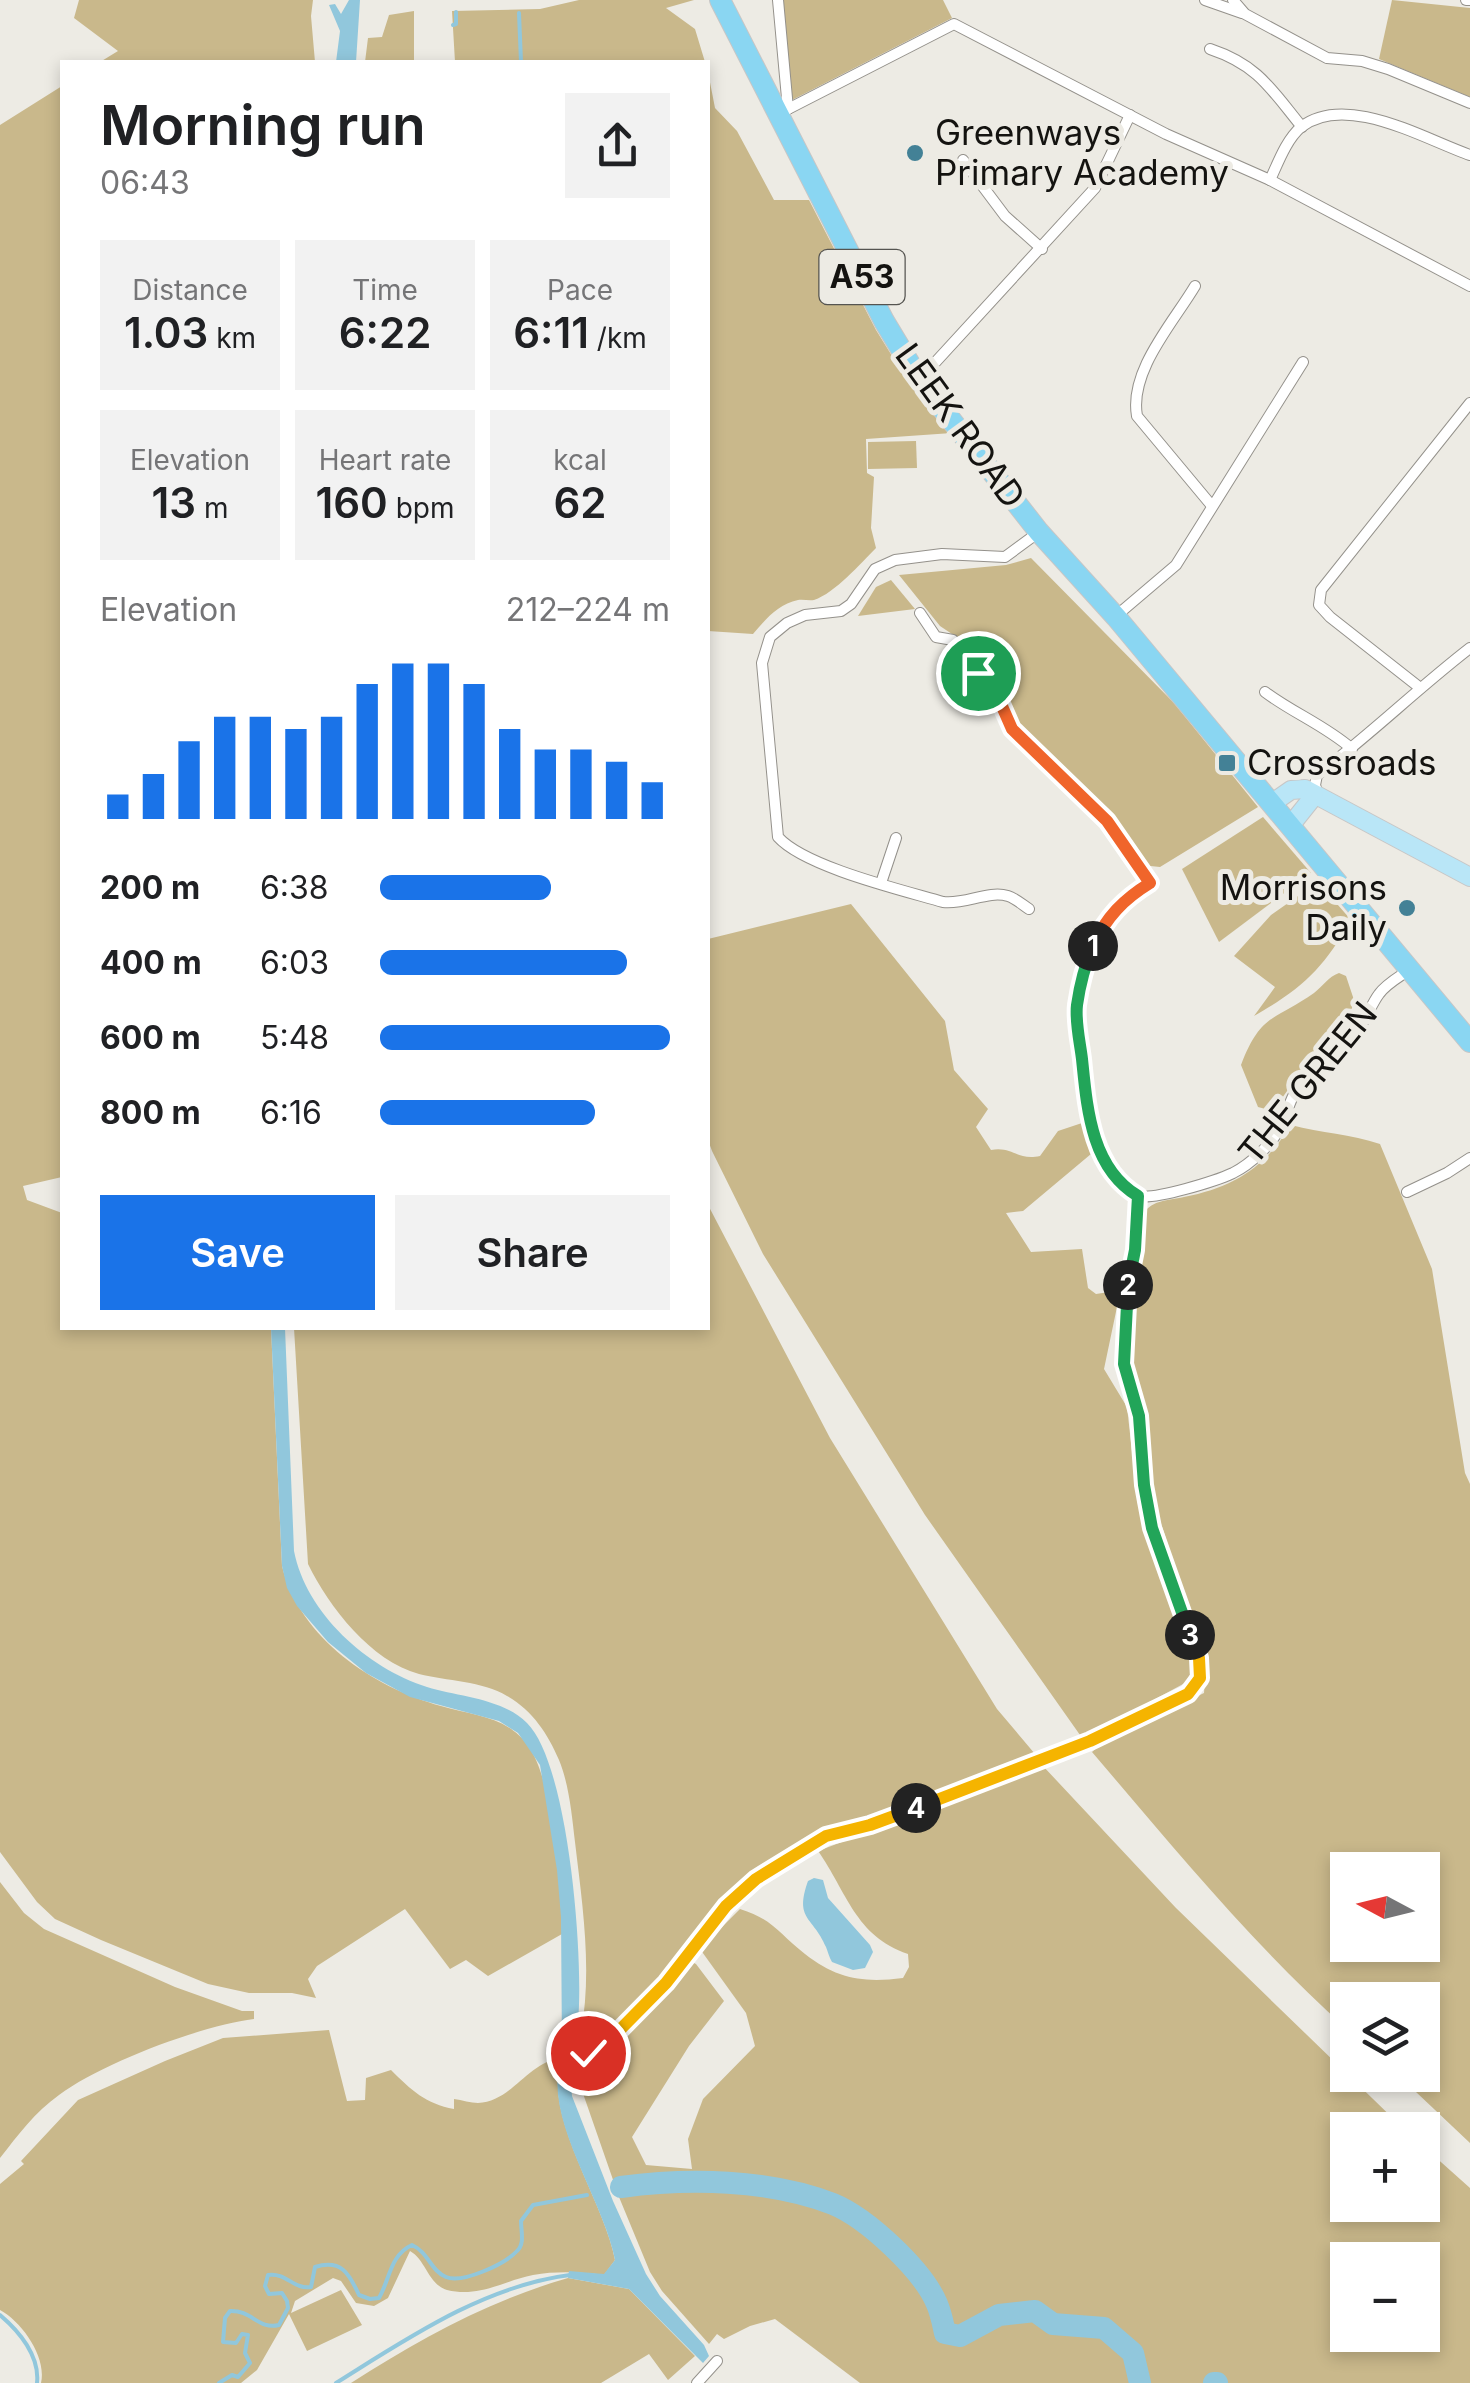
<!DOCTYPE html>
<meta charset="utf-8">
<style>
:root{--surface:#fff;--page:#f2f2f2;--text:#202124;--muted:#757577;--accent:#1a73e8}
body{margin:0;font-family:Inter,sans-serif;background:var(--page);color:var(--text);height:100vh;display:flex;flex-direction:column;font-size:38px;white-space:nowrap}
*{box-sizing:border-box;margin:0}
p{font-size:32px;color:var(--muted)}
.icon{flex:none;width:55px;height:55px;fill:none;stroke:currentColor;stroke-width:2;stroke-linecap:round;stroke-linejoin:round}
.map{position:relative;flex:1;overflow:hidden}
.details{position:absolute;left:60px;top:60px;width:650px;height:1270px;display:flex;flex-direction:column;background:var(--surface);border-radius:0px;box-shadow:0 5px 15px #0003}
.details>*{flex:none}
.needle{width:65px;rotate:277deg}
.controls{position:absolute;left:1330px;top:1852px;display:grid;gap:20px}
.controls a{display:grid;place-items:center;width:110px;height:110px;border-radius:0px;background:var(--surface);box-shadow:0 5px 15px #0003;font-size:50px}
.pin{position:absolute;display:grid;place-items:center;width:85px;height:85px;color:#fff;margin:-42px;border:5px solid #fff;border-radius:50%;box-shadow:0 2px 10px #0007}
.km{position:absolute;width:50px;height:50px;margin:-25px;border-radius:50%;background:#222;color:#fff;font-size:28px;line-height:50px;text-align:center}
.round{display:grid;place-items:center;flex:none;width:105px;height:105px;border-radius:0px;background:var(--page)}
.head{display:flex;align-items:center;justify-content:space-between;height:170px;padding:0 40px}
h1{font-size:55px;font-weight:600;line-height:75px}
.stats{display:grid;grid-template-columns:repeat(3,1fr);gap:15px;height:170px;padding:10px 40px}
.stats div{display:grid;align-content:center;border-radius:0px;background:var(--page);text-align:center}
.stats b{font-size:42px;font-weight:600}
.stats small{font-size:28px;font-weight:400}
.stats p{font-size:28px}
.chart{height:280px;padding:20px 40px}
.chart p{display:flex;justify-content:space-between}
.chart svg{width:100%;height:180px;margin-top:10px;stroke:var(--accent);stroke-width:6}
.cta{display:flex;gap:20px;margin-top:auto;padding:20px 40px}
.cta a{flex:1;height:115px;border-radius:0px;background:var(--accent);color:#fff;font-size:40px;font-weight:600;line-height:115px;text-align:center}
.cta a+a{background:var(--page);color:var(--text)}
ul{padding:0 40px;list-style:none;font-size:32px}
li{display:grid;grid-template-columns:160px 120px 1fr;align-items:center;height:75px}
li i{height:25px;border-radius:12px;background:var(--accent)}
.map>svg:first-child{display:block}
.green{fill:#c9b88b;fill-rule:evenodd}
.water{fill:#91c7dc}
.lines{fill:none;stroke-linecap:round;stroke-linejoin:round}
.stream{stroke:#91c7dc;stroke-width:4}
.river{stroke:#91c7dc;stroke-width:22}
.street-casing{stroke:#94918b;stroke-width:12}
.primary-casing{stroke:#c7c6c6;stroke-width:20}
.highway-casing{stroke:#c7c6c6;stroke-width:22}
.street{stroke:#fff;stroke-width:10}
.primary{stroke:#b9e6f7;stroke-width:18}
.highway{stroke:#8ad6f2;stroke-width:20}
.split-1-casing{stroke:#fff;stroke-width:20}
.split-2-casing{stroke:#fff;stroke-width:20}
.split-3-casing{stroke:#fff;stroke-width:20}
.split-4-casing{stroke:#fff;stroke-width:20}
.split-5-casing{stroke:#fff;stroke-width:20}
.split-1{stroke:#f0652b;stroke-width:12}
.split-2{stroke:#22a559;stroke-width:12}
.split-3{stroke:#22a559;stroke-width:12}
.split-4{stroke:#f5b400;stroke-width:12}
.split-5{stroke:#f5b400;stroke-width:12}
.poi-dot{fill:#438196;stroke:#edebe4;stroke-width:4}
.labels{text-anchor:middle;stroke-width:10;stroke-linejoin:round;paint-order:stroke}
.shield{fill:#edebe4;stroke:#555450;stroke-width:2.5}
.shield-label{font-size:32px;font-weight:bold;fill:#141310}
.poi-label{font-size:35px;fill:#141310;stroke:#edebe4;text-anchor:start}
.street-label{font-size:35px;fill:#141310;stroke:#edebe4}
</style>
<div class="map">
<svg width="1470" height="2383" viewBox="0 0 1470 2383">
<rect width="100%" height="100%" fill="#edebe4"/>
<g class="green">
<path d="M79,0H313L311,16L315,62H100L118,51L74,18Z"/>
<path d="M579,0H694L666,8L695,29L705,62H455L452,11L540,9Z"/>
<path d="M783,0H943L952,18L792,100Z"/>
<path d="M1392,0L1470,8V97L1379,59Z"/>
<path d="M414,11V62H365L368,38L382,37L389,15Z"/>
<path d="M708,72L715,108L737,131L774,200H809L876,330L902,372L952,433L866,439L867,473L874,477L871,528L876,548C861,563 835,593 814,600C809,601 803,599 798,600C778,604 765,620 753,634L708,631Z"/>
<path d="M62,86V1177L23,1186L27,1200L62,1213V1328H271L282,1566C300,1639 373,1687 441,1706C474,1716 508,1716 529,1747C554,1783 561,1888 562,1934L488,1976L466,1960L450,1969L405,1909L317,1966L308,1979L316,1998L292,1993H249L208,1984L101,1940L55,1919L37,1902L0,1852V125Z"/>
<path d="M916,441L917,468L868,469V442Z"/>
<path d="M1031,558L1174,703L1258,807L1160,867L1141,865L1015,727L1003,700L958,638L940,626L899,575L1006,565Z"/>
<path d="M891,580L915,609L858,616L876,587Z"/>
<path d="M1263,817L1311,873L1219,942L1182,869Z"/>
<path d="M1318,882L1351,920C1323,969 1303,988 1254,1016L1275,987L1234,956L1271,915Z"/>
<path d="M851,904L945,1021L954,1070L988,1109L976,1127L991,1150C1013,1146 1017,1161 1040,1156L1058,1131L1082,1123L1091,1154L1023,1211L1006,1213L1031,1252L1082,1249L1088,1288L1096,1294L1109,1292L1122,1283L1104,1369L1127,1407L1138,1505L1191,1660V1673L1185,1683L1087,1736L1080,1735L925,1515L763,1254L712,1151L708,1140V939Z"/>
<path d="M1339,973L1346,976L1354,1000L1348,1023L1306,1064L1273,1111L1258,1107L1241,1065C1261,1013 1274,1021 1314,993C1323,986 1328,977 1339,973Z"/>
<path d="M1291,1125C1321,1133 1351,1134 1380,1144L1432,1269L1465,1473L1470,1484V2143L1398,2075H1422V2000H1348L1347,2029C1254,1946 1174,1848 1092,1752L1104,1741L1204,1693L1206,1663L1149,1486L1147,1427L1133,1377L1130,1339L1142,1214C1155,1199 1166,1201 1184,1197C1234,1187 1264,1168 1291,1125ZM1348,1870H1422V1945H1348Z"/>
<path d="M708,1205L830,1438L997,1709L1035,1754L884,1815L811,1838L767,1864L726,1895L682,1956L616,2027L598,2043L578,2047C594,1979 583,1910 575,1842C572,1816 569,1784 559,1760C548,1734 532,1710 507,1696C483,1681 446,1681 419,1674C371,1661 329,1607 308,1564L294,1328H708Z"/>
<path d="M1043,1766L1176,1908L1405,2130H1348V2205H1422L1423,2146L1470,2188V2383H860L775,2319L750,2326L724,2339L717,2334L709,2344L662,2291L650,2272L619,2197L579,2082L588,2064L604,2060L606,2066L616,2067L624,2033L690,1961L696,1964L724,2001L689,2046L632,2137L646,2165L692,2169L688,2139L703,2099L755,2046L746,2013L700,1949L740,1909C773,1919 779,1934 805,1954C837,1979 863,1983 903,1978L909,1967L908,1954C855,1936 847,1892 818,1851ZM1348,2260H1422V2335H1348Z"/>
<path d="M0,1882L24,1913L44,1929L175,1987L242,2011H254V2019C200,2026 102,2063 59,2095C35,2112 18,2135 0,2158Z"/>
<path d="M329,2030L347,2101L365,2100L366,2078L391,2070C411,2090 426,2104 454,2109V2099C462,2100 471,2103 478,2103C512,2102 528,2061 562,2058C541,2114 604,2200 615,2260L604,2275C579,2272 557,2271 533,2275C503,2281 479,2298 447,2290C428,2284 426,2260 410,2251L388,2298L374,2306L356,2303L341,2281L333,2278L295,2301L291,2313L341,2290L362,2325L307,2351L289,2314L257,2370L241,2383H41C47,2357 22,2322 0,2310V2184L24,2164L21,2161L78,2100L165,2061L223,2038Z"/>
<path d="M568,2278L629,2289L695,2356L668,2380L649,2354L601,2383H351C420,2339 488,2301 568,2278Z"/>
</g>
<g class="water">
<path d="M349,0H360L356,62H336L340,31L329,5L335,4L341,14Z"/>
<path d="M271,1328H285L294,1551C306,1613 367,1668 427,1687C459,1697 502,1698 527,1723C569,1764 584,1961 578,2021C577,2031 572,2040 570,2050L562,2049L561,1917L557,1870L540,1765L518,1733L499,1721L410,1697L366,1673L328,1642L297,1606L287,1588L282,1566Z"/>
<path d="M814,1878L823,1880L828,1898L870,1945L873,1952L865,1968L853,1970L832,1962C829,1957 828,1952 826,1947C813,1916 794,1920 808,1881Z"/>
<path d="M562,2058L569,2059L572,2096L613,2201L646,2274L660,2296L704,2345L709,2356L703,2363L629,2289L568,2278L569,2271L604,2274L615,2260C604,2200 540,2114 562,2058Z"/>
</g>
<g class="lines">
<g class="stream">
<path d="M519,13L521,62"/>
<path d="M453,25L456,24V12"/>
<path d="M0,2315C19,2331 40,2356 37,2383"/>
<path d="M219,2383L232,2375L238,2377L250,2363L245,2353L248,2335L242,2334L236,2343L223,2342L225,2318L230,2311C252,2310 258,2330 279,2325L288,2308L287,2301L282,2293L269,2294L265,2286L268,2275C286,2272 294,2290 311,2287L315,2267C341,2259 349,2273 359,2295L370,2299L379,2298C390,2279 390,2255 412,2245C428,2252 431,2271 446,2277C462,2284 505,2264 517,2251C525,2244 521,2231 521,2221L533,2205L587,2195"/>
<path d="M336,2383C408,2338 484,2286 570,2275"/>
</g>
<g class="river">
<path d="M621,2187C688,2178 769,2179 833,2204C867,2218 923,2270 937,2304C941,2313 943,2324 945,2333L960,2336L999,2315L1035,2311L1053,2324L1104,2328L1133,2353L1140,2383"/>
<path d="M1214,2383H1217"/>
</g>
<defs>
<g id="street">
<path d="M778,0L788,109"/>
<path d="M1205,0L1242,13"/>
<path d="M1233,0L1245,14L1327,58L1362,61L1388,69L1470,103"/>
<path d="M1466,0H1470"/>
<path d="M1210,49C1258,65 1271,89 1302,127"/>
<path d="M778,111L788,109L954,24L1166,134L1270,180L1470,286"/>
<path d="M963,160L1005,216L1042,249"/>
<path d="M1270,180C1278,163 1286,140 1301,127C1346,92 1424,139 1470,155"/>
<path d="M1195,286C1173,323 1129,371 1137,416L1212,506"/>
<path d="M920,379L1095,188L1130,115"/>
<path d="M920,613L936,637L953,640L1001,704L1012,729L1107,821L1150,883C1117,904 1094,932 1083,971C1071,1013 1084,1183 1138,1196C1155,1200 1216,1181 1233,1173C1251,1164 1272,1144 1281,1126C1287,1115 1289,1101 1296,1091C1310,1068 1336,1051 1355,1032C1366,1022 1370,1006 1379,994C1386,984 1399,977 1409,970"/>
<path d="M1116,616L1176,565L1303,362"/>
<path d="M1419,687L1330,617L1319,605L1321,590L1470,403"/>
<path d="M1265,692C1293,713 1326,726 1352,749"/>
<path d="M1318,795L1315,785L1317,775C1370,735 1417,689 1470,648"/>
<path d="M881,883L896,838"/>
<path d="M1029,909C1023,905 1015,898 1008,896C988,890 965,905 943,902C902,890 805,867 778,837L762,663L770,637L787,623L805,615L841,611L851,604L875,569L895,560L942,554L1005,557L1039,532"/>
<path d="M1407,1192L1447,1173L1470,1158"/>
<path d="M581,2053L602,2049L666,1983L726,1906L756,1879L826,1836L870,1825L1090,1741L1189,1694L1201,1678L1199,1659L1153,1527L1144,1485L1139,1417L1123,1364L1138,1196"/>
<path d="M697,2383L717,2361"/>
</g>
<g id="primary">
<path d="M1271,804L1291,790L1305,789L1470,877"/>
<path d="M1290,826L1314,796"/>
</g>
<path id="highway" d="M720,0L884,321L919,379L1039,532L1116,617L1470,1042"/>
</defs>
<use href="#street" class="street-casing"/>
<use href="#primary" class="primary-casing"/>
<use href="#highway" class="highway-casing"/>
<use href="#street" class="street"/>
<use href="#primary" class="primary"/>
<use href="#highway" class="highway"/>
</g>
<g class="lines">
<defs>
<path id="split-1" d="M978,673L1001,704L1012,729L1107,821L1150,883C1124,899 1106,917 1093,946"/>
<path id="split-2" d="M1093,946C1085,965 1080,984 1077,1005C1075,1022 1080,1042 1082,1059C1087,1108 1091,1168 1138,1196L1135,1250L1128,1285"/>
<path id="split-3" d="M1128,1285L1124,1364L1139,1416L1144,1485L1152,1528L1190,1635"/>
<path id="split-4" d="M916,1808L1090,1741L1188,1694L1200,1678L1199,1658L1190,1635"/>
<path id="split-5" d="M588,2053L602,2048L666,1983L726,1906L756,1879L826,1836L870,1825L916,1808"/>
</defs>
<use href="#split-1" class="split-1-casing"/>
<use href="#split-2" class="split-2-casing"/>
<use href="#split-3" class="split-3-casing"/>
<use href="#split-4" class="split-4-casing"/>
<use href="#split-5" class="split-5-casing"/>
<use href="#split-1" class="split-1"/>
<use href="#split-2" class="split-2"/>
<use href="#split-3" class="split-3"/>
<use href="#split-4" class="split-4"/>
<use href="#split-5" class="split-5"/>
</g>
<g class="poi-dot">
<circle cx="915" cy="153" r="10"/>
<rect x="1217" y="753" width="20" height="20" rx="5"/>
<circle cx="1407" cy="908" r="10"/>
</g>
<g class="labels">
<rect class="shield" x="819.5" y="250" width="85" height="54" rx="8"/>
<g class="shield-label">
<text x="862" y="288">A53</text>
</g>
<g class="poi-label">
<text x="935" y="145">Greenways<tspan x="935" dy="40">Primary Academy</tspan></text>
<text x="1247" y="775">Crossroads</text>
<text x="1387" y="900" text-anchor="end">Morrisons<tspan x="1387" dy="40">Daily</tspan></text>
</g>
<g class="street-label">
<text transform="translate(960 426) rotate(54)" y="12">LEEK ROAD</text>
<text transform="translate(1308 1083) rotate(-51)" y="12">THE GREEN</text>
</g>
</g>
</svg>
<div class="controls">
<a><svg class="needle" viewBox="-14 -14 28 28"><path d="M0-13l5 13h-10z" fill="#e53935"/><path d="M0 13l5-13h-10z" fill="#757577"/></svg></a>
<a><svg class="icon" aria-label="layers" viewBox="0 0 24 24"><path d="M12 4l9 5-9 5-9-5zM3 14l9 5 9-5"/></svg></a>
<a>+</a>
<a>−</a>
</div>
<div class="pin" style="left:978px;top:673px;background:#1e9e55"><svg class="icon" aria-label="arrive" viewBox="0 0 24 24"><path d="M6 21V4h12l-3 4 3 4H6"/></svg></div>
<div class="pin" style="left:588px;top:2053px;background:#d93025"><svg class="icon" aria-label="check" viewBox="0 0 24 24"><path d="M5 12l5 5 9-10"/></svg></div>
<b class="km" style="left:1093px;top:946px">1</b>
<b class="km" style="left:1128px;top:1285px">2</b>
<b class="km" style="left:1190px;top:1635px">3</b>
<b class="km" style="left:916px;top:1808px">4</b>
<section class="details">
<div class="head"><div><h1>Morning run</h1><p>06:43</p></div><a class="round"><svg class="icon" aria-label="share" viewBox="0 0 24 24"><path d="M12 15V3M7 8l5-5 5 5M5 13v7h14v-7"/></svg></a></div>
<div class="stats">
<div><p>Distance</p><b>1.03<small> km</small></b></div>
<div><p>Time</p><b>6:22</b></div>
<div><p>Pace</p><b>6:11<small> /km</small></b></div>
</div>
<div class="stats">
<div><p>Elevation</p><b>13<small> m</small></b></div>
<div><p>Heart rate</p><b>160<small> bpm</small></b></div>
<div><p>kcal</p><b>62</b></div>
</div>
<div class="chart"><p><span>Elevation</span>212–224 m</p>
<svg viewBox="0 0 160 44" preserveAspectRatio="none"><path d="M5 44V38M15 44V33M25 44V25M35 44V19M45 44V19M55 44V22M65 44V19M75 44V11M85 44V6M95 44V6M105 44V11M115 44V22M125 44V27M135 44V27M145 44V30M155 44V35"/></svg>
</div>
<ul>
<li><b>200 m</b>6:38<i style="width:59%"></i></li>
<li><b>400 m</b>6:03<i style="width:85%"></i></li>
<li><b>600 m</b>5:48<i style="width:100%"></i></li>
<li><b>800 m</b>6:16<i style="width:74%"></i></li>
</ul>
<div class="cta"><a>Save</a><a>Share</a></div>
</section>
</div>
